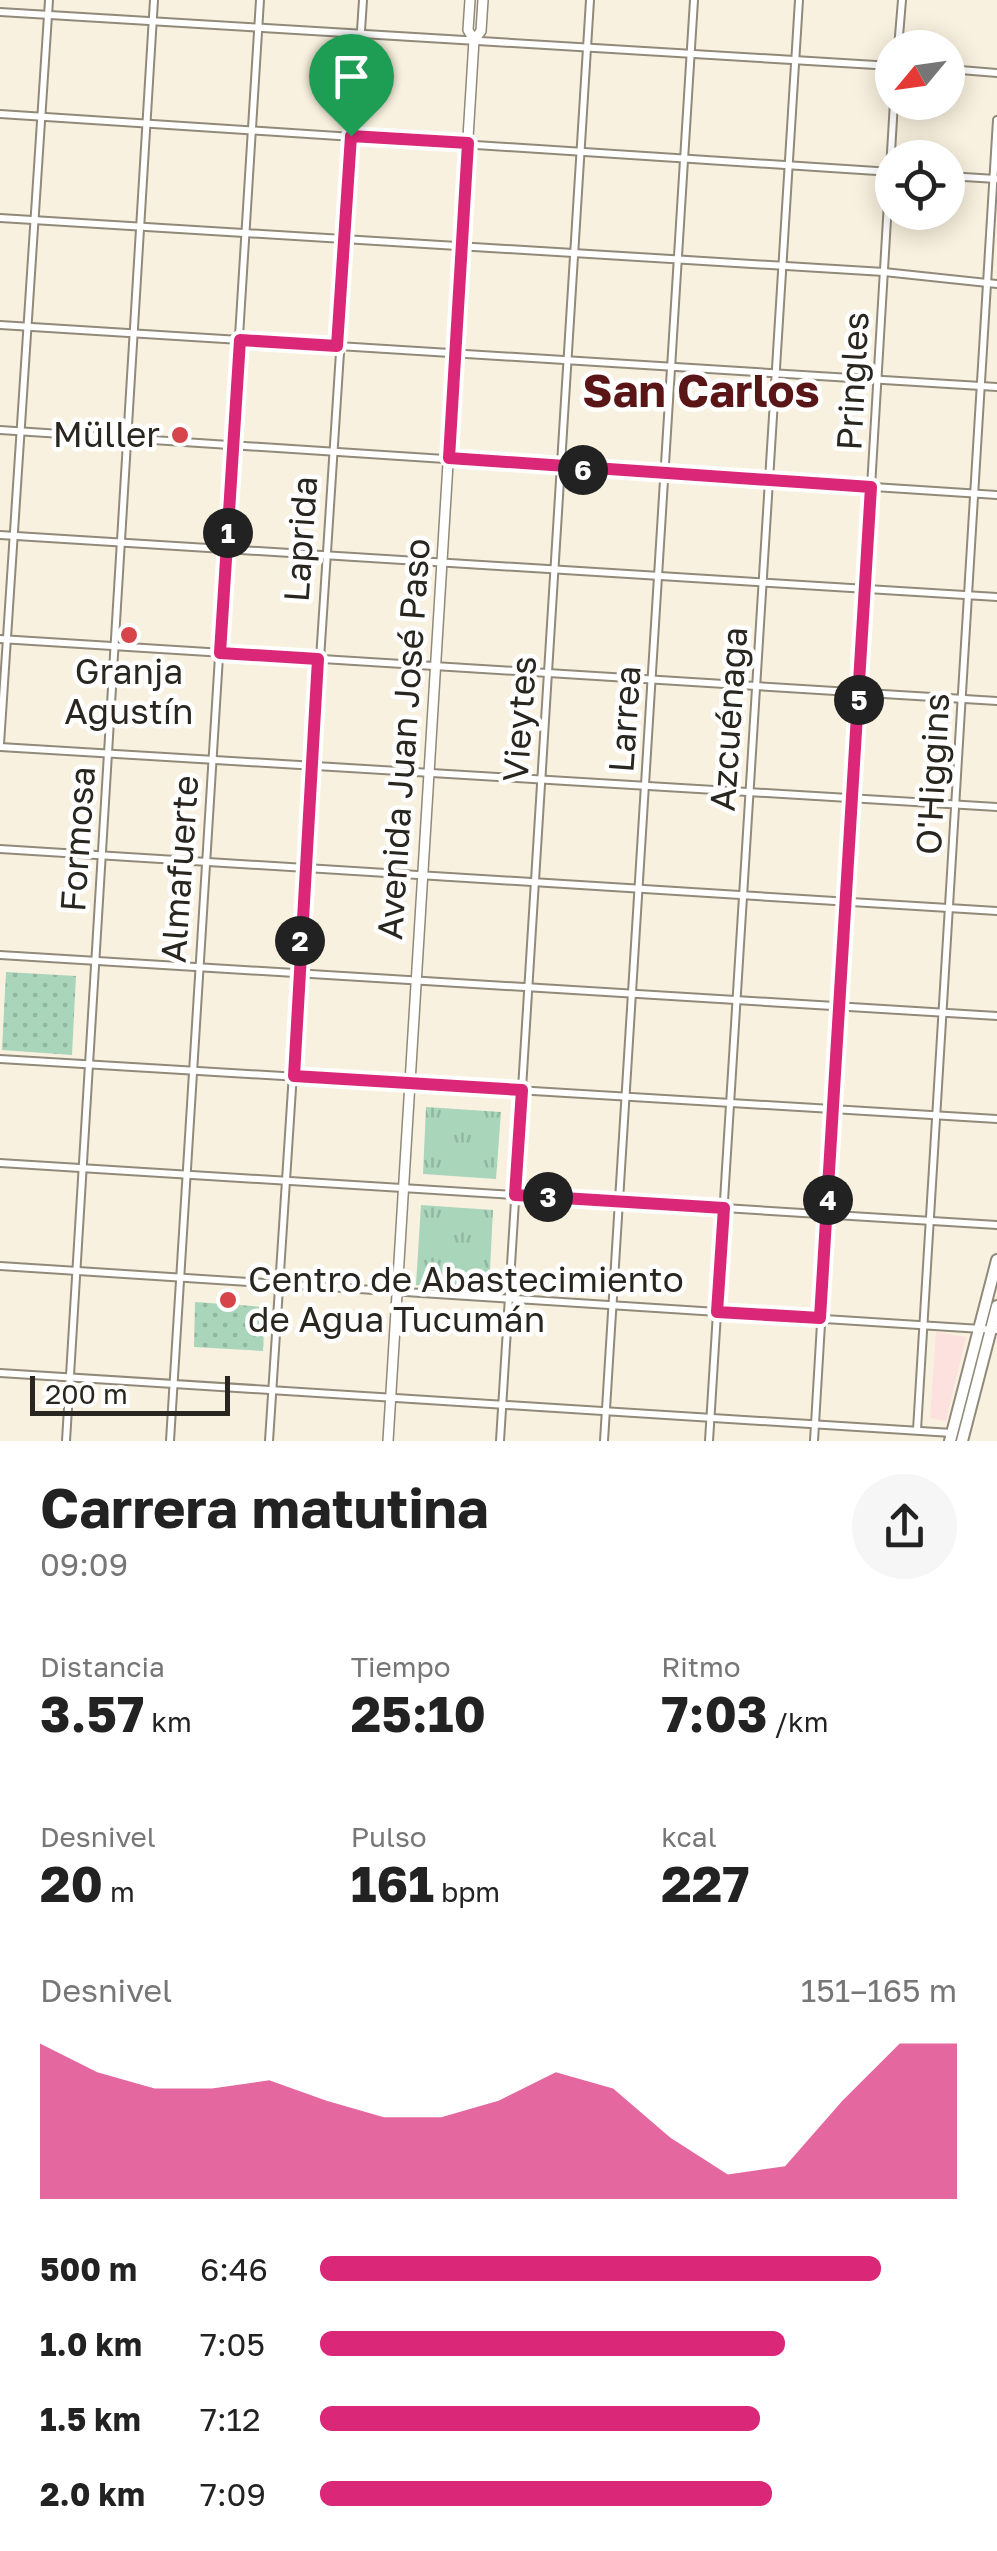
<!DOCTYPE html>
<html lang="es">
<meta charset="utf-8">
<style>
:root{--surface:#fff;--page:#f6f6f6;--text:#222;--muted:#767676;--accent:#db2777}
body{margin:0;font-family:"Golos Text",sans-serif;background:var(--page);color:var(--text);height:100vh;display:flex;flex-direction:column;font-size:38px;white-space:nowrap}
*{box-sizing:border-box;margin:0}
p{font-size:32px;color:var(--muted)}
.icon{flex:none;width:55px;height:55px;fill:none;stroke:currentColor;stroke-width:2;stroke-linecap:round;stroke-linejoin:round}
.map{position:relative;height:1441px;overflow:hidden}
.drawer{display:flex;flex-direction:column;background:var(--surface);flex:1}
.drawer>*{flex:none}
.needle{width:65px;rotate:241deg}
.tools{position:absolute;left:875px;top:30px;display:grid;gap:20px}
.tools a{display:grid;place-items:center;width:90px;height:90px;border-radius:50%;background:var(--surface);box-shadow:0 5px 25px #0003;font-size:50px}
.scale{position:absolute;left:30px;bottom:25px;width:200px;box-sizing:border-box;padding-left:10px;border:5px solid #29261f;border-top:0;font-size:28px;line-height:35px;white-space:nowrap;color:#29261f;-webkit-text-stroke:8px #fff;paint-order:stroke}
.pin{position:absolute;display:grid;place-items:center;width:85px;height:85px;color:#fff;margin:-102px -42px;border-radius:50% 50% 50% 0;rotate:-45deg;box-shadow:0 0 10px #0007}
.pin .icon{rotate:45deg}
.km{position:absolute;width:50px;height:50px;margin:-25px;border-radius:50%;background:#222;color:#fff;font-size:28px;line-height:50px;text-align:center}
.round{display:grid;place-items:center;flex:none;width:105px;height:105px;border-radius:52px;background:var(--page)}
.summary{display:flex;align-items:center;justify-content:space-between;height:170px;padding:0 40px}
h1{font-size:55px;font-weight:700;line-height:75px}
.figures{display:grid;grid-template-columns:repeat(3,1fr);gap:15px;height:170px;padding:10px 40px}
.figures div{display:grid;align-content:center}
.figures b{font-size:50px;font-weight:700}
.figures small{font-size:28px;font-weight:400}
.figures p{font-size:28px}
.chart{height:280px;padding:20px 40px}
.chart p{display:flex;justify-content:space-between}
.chart svg{width:100%;height:180px;margin-top:10px;fill:var(--accent);opacity:.7}
ul{padding:0 40px;list-style:none;font-size:32px}
li{display:grid;grid-template-columns:160px 120px 1fr;align-items:center;height:75px}
li i{height:25px;border-radius:12px;background:var(--accent)}
.map>svg:first-child{display:block}
.commercial{fill:#fce1df}
.grass{fill:url(#grass-tufts)}
.park{fill:url(#park-dots)}
.lines{fill:none;stroke-linecap:round;stroke-linejoin:round}
.street-casing{stroke:#918979;stroke-width:10}
.secondary-casing{stroke:#918979;stroke-width:12}
.primary-casing{stroke:#918979;stroke-width:14}
.street{stroke:#fff;stroke-width:6}
.secondary{stroke:#fff;stroke-width:9}
.primary{stroke:#fff;stroke-width:10}
.route-casing{stroke:#fff;stroke-width:20}
.route{stroke:#db2777;stroke-width:12}
.poi-dot{fill:#d54549;stroke:#fff;stroke-width:4}
.labels{text-anchor:middle;stroke-width:9;stroke-linejoin:round;paint-order:stroke}
.street-label{font-size:35px;fill:#29261f;stroke:#fff}
.poi-label{font-size:35px;fill:#29261f;stroke:#fff;text-anchor:end}
.district-label{font-size:45px;font-weight:bold;fill:#5a1517;stroke:#fff}
</style>
<div class="map">
<svg width="997" height="1441" viewBox="0 0 997 1441">
<defs>
<pattern id="grass-tufts" width="24" height="20" patternUnits="userSpaceOnUse" patternTransform="scale(2.5)"><rect width="24" height="20" fill="#a9d5bb"/><path d="M3 7l-1-3M5 7V3M7 7l1-3M15 17l-1-3M17 17v-4M19 17l1-3" fill="none" stroke="#91b7a0"/></pattern>
<pattern id="park-dots" width="8" height="8" patternUnits="userSpaceOnUse" patternTransform="scale(2.5)"><rect width="8" height="8" fill="#a9d5bb"/><path d="M2 2h.1M6 6h.1" fill="none" stroke="#91b7a0" stroke-width="1.8" stroke-linecap="round"/></pattern>
</defs>
<rect width="100%" height="100%" fill="#f9f1df"/>
<path class="commercial" d="M936,1332L966,1337L946,1421L930,1418Z"/>
<g class="grass">
<path d="M426,1107L501,1112L496,1179L423,1174Z"/>
<path d="M421,1205L493,1210L489,1289L416,1285Z"/>
</g>
<g class="park">
<path d="M6,972L76,976L72,1055L2,1050Z"/>
<path d="M195,1302L265,1307L263,1351L194,1347Z"/>
</g>
<g class="lines">
<defs>
<g id="street">
<path d="M0,12L892,66"/>
<path d="M898,48L902,0"/>
<path d="M948,69L997,73"/>
<path d="M0,114L892,172"/>
<path d="M948,176L996,179"/>
<path d="M0,218L884,272L997,284"/>
<path d="M0,325L997,387"/>
<path d="M0,430L997,495"/>
<path d="M0,535L997,597"/>
<path d="M0,639L997,701"/>
<path d="M0,744L49,0"/>
<path d="M0,747L997,807"/>
<path d="M0,849L997,911"/>
<path d="M0,955L997,1016"/>
<path d="M0,1059L997,1119"/>
<path d="M0,1163L997,1225"/>
<path d="M0,1266L997,1330"/>
<path d="M0,1373L952,1433"/>
<path d="M917,1430L997,120"/>
<path d="M66,1441L154,0"/>
<path d="M170,1441L260,0"/>
<path d="M269,1441L363,0"/>
<path d="M500,1441L590,0"/>
<path d="M604,1441L694,0"/>
<path d="M709,1441L799,0"/>
<path d="M814,1441L894,102"/>
</g>
<g id="secondary">
<path d="M470,0L468,30L474,40"/>
<path d="M388,1441L474,40L481,31L483,0"/>
</g>
<g id="primary">
<path d="M950,1441L997,1260"/>
<path d="M962,1441L997,1306"/>
</g>
</defs>
<use href="#street" class="street-casing"/>
<use href="#secondary" class="secondary-casing"/>
<use href="#primary" class="primary-casing"/>
<use href="#street" class="street"/>
<use href="#secondary" class="secondary"/>
<use href="#primary" class="primary"/>
</g>
<g class="lines">
<defs>
<path id="route" d="M351,136L468,143L449,458L871,487L820,1318L717,1312L724,1208L515,1195L522,1090L294,1076L318,659L220,653L240,340L337,346Z"/>
</defs>
<use href="#route" class="route-casing"/>
<use href="#route" class="route"/>
</g>
<g class="poi-dot">
<circle cx="180" cy="435" r="10"/>
<circle cx="129" cy="635" r="10"/>
<circle cx="228" cy="1300" r="10"/>
</g>
<g class="labels">
<g class="street-label">
<text transform="translate(853 381) rotate(-87)" y="12">Pringles</text>
<text transform="translate(301 539) rotate(-86)" y="12">Laprida</text>
<text transform="translate(520 719) rotate(-86)" y="12">Vieytes</text>
<text transform="translate(625 719) rotate(-86)" y="12">Larrea</text>
<text transform="translate(729 719) rotate(-86)" y="12">Azcuénaga</text>
<text transform="translate(404 739) rotate(-86)" y="12">Avenida Juan José Paso</text>
<text transform="translate(933 774) rotate(-87)" y="12">O'Higgins</text>
<text transform="translate(78 839) rotate(-86)" y="12">Formosa</text>
<text transform="translate(180 869) rotate(-86)" y="12">Almafuerte</text>
</g>
<g class="poi-label">
<text x="160" y="447">Müller</text>
<text x="129" y="684" text-anchor="middle">Granja<tspan x="129" dy="40">Agustín</tspan></text>
<text x="248" y="1292" text-anchor="start">Centro de Abastecimiento<tspan x="248" dy="40">de Agua Tucumán</tspan></text>
</g>
<g class="district-label">
<text x="701" y="407">San Carlos</text>
</g>
</g>
</svg>
<div class="tools">
<a><svg class="needle" viewBox="-14 -14 28 28"><path d="M0-13l5 13h-10z" fill="#e53935"/><path d="M0 13l5-13h-10z" fill="#767676"/></svg></a>
<a><svg class="icon" aria-label="locate" viewBox="0 0 24 24"><circle cx="12" cy="12" r="6"/><path d="M12 2v4M12 18v4M2 12h4M18 12h4"/></svg></a>
</div>
<div class="scale">200 m</div>
<div class="pin" style="left:351px;top:136px;background:#1e9e55"><svg class="icon" aria-label="arrive" viewBox="0 0 24 24"><path d="M6 21V4h12l-3 4 3 4H6"/></svg></div>
<b class="km" style="left:228px;top:533px">1</b>
<b class="km" style="left:300px;top:941px">2</b>
<b class="km" style="left:548px;top:1197px">3</b>
<b class="km" style="left:828px;top:1200px">4</b>
<b class="km" style="left:859px;top:700px">5</b>
<b class="km" style="left:583px;top:470px">6</b>
</div>
<section class="drawer">
<div class="summary"><div><h1>Carrera matutina</h1><p>09:09</p></div><a class="round"><svg class="icon" aria-label="share" viewBox="0 0 24 24"><path d="M12 15V3M7 8l5-5 5 5M5 13v7h14v-7"/></svg></a></div>
<div class="figures">
<div><p>Distancia</p><b>3.57<small> km</small></b></div>
<div><p>Tiempo</p><b>25:10</b></div>
<div><p>Ritmo</p><b>7:03<small> /km</small></b></div>
</div>
<div class="figures">
<div><p>Desnivel</p><b>20<small> m</small></b></div>
<div><p>Pulso</p><b>161<small> bpm</small></b></div>
<div><p>kcal</p><b>227</b></div>
</div>
<div class="chart"><p><span>Desnivel</span>151–165 m</p>
<svg viewBox="0 0 160 44" preserveAspectRatio="none"><path d="M0 44V6L10 13L20 17L30 17L40 15L50 20L60 24L70 24L80 20L90 13L100 17L110 29L120 38L130 36L140 20L150 6L160 6V44z"/></svg>
</div>
<ul>
<li><b>500 m</b>6:46<i style="width:88%"></i></li>
<li><b>1.0 km</b>7:05<i style="width:73%"></i></li>
<li><b>1.5 km</b>7:12<i style="width:69%"></i></li>
<li><b>2.0 km</b>7:09<i style="width:71%"></i></li>
</ul>
</section>
